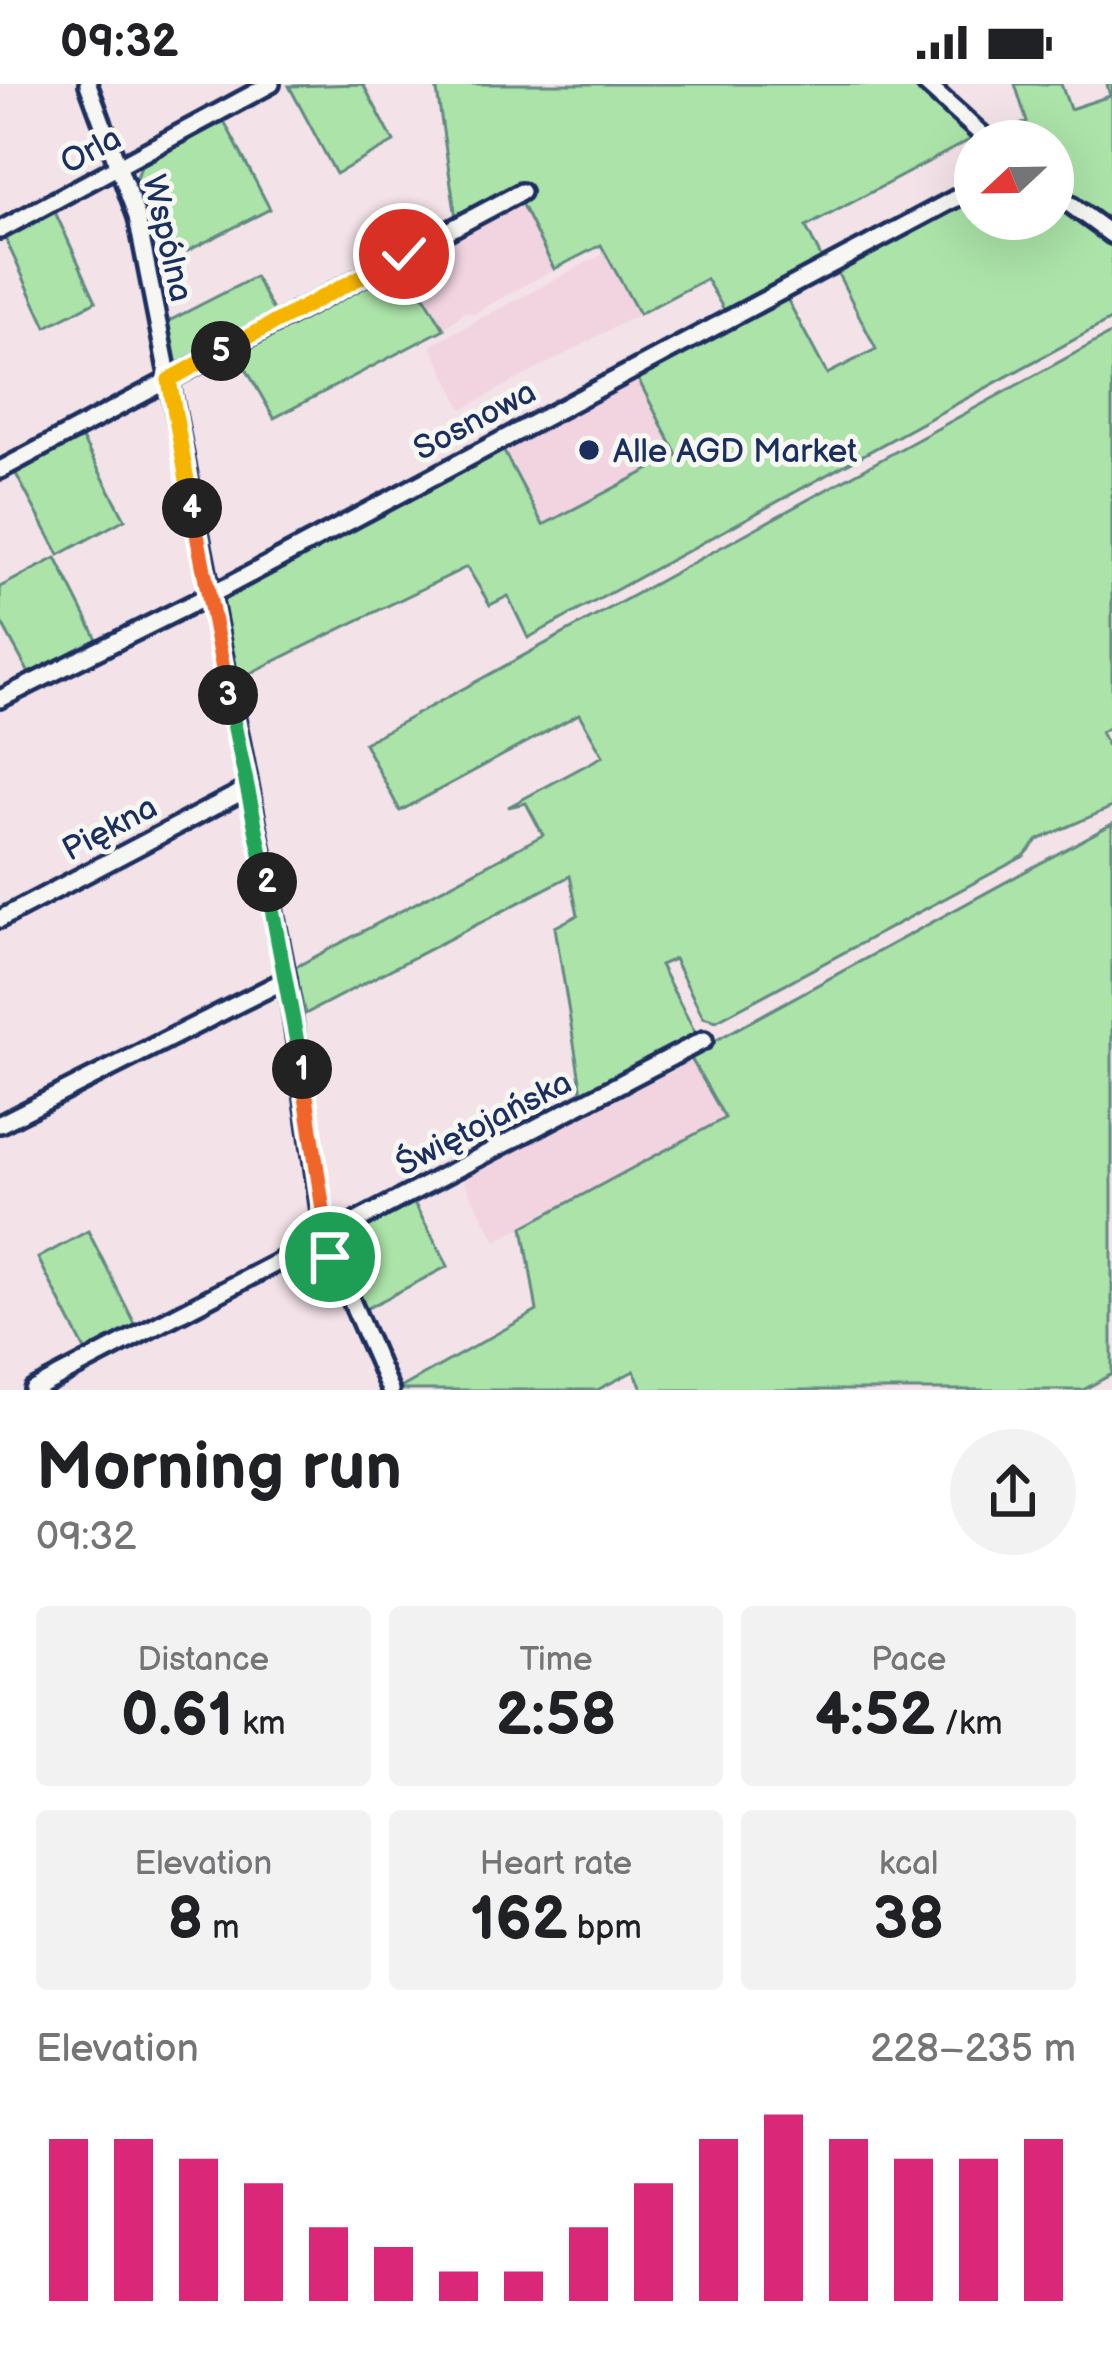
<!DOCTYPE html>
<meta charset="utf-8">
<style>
:root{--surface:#fff;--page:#f2f2f2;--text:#202124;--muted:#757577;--accent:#db2777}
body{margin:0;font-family:"Balsamiq Sans",sans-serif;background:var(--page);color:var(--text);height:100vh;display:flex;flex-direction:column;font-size:45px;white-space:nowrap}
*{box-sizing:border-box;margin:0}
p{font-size:39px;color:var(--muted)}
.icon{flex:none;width:66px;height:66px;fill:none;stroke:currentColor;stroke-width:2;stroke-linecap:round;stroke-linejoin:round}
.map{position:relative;height:1306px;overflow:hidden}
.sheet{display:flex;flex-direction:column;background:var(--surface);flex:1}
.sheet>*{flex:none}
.needle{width:78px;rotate:248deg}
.controls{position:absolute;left:954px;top:36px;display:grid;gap:24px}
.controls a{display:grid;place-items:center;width:120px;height:120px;border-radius:50%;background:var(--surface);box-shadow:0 12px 48px #0002;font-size:60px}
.pin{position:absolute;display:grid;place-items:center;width:102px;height:102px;color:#fff;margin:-51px;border:6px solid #fff;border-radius:50%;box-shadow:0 3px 12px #0007}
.km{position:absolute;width:60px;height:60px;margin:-30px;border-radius:50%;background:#222;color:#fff;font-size:33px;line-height:60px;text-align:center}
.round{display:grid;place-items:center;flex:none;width:126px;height:126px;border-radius:63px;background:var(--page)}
.overview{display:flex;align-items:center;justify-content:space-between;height:204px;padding:0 36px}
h1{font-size:66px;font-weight:800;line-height:90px}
.stats{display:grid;grid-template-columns:repeat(3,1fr);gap:18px;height:204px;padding:12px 36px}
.stats div{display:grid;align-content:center;border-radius:12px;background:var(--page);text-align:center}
.stats b{font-size:60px;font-weight:800}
.stats small{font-size:33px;font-weight:400}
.stats p{font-size:33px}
.chart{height:336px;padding:24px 36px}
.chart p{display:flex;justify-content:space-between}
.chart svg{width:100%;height:216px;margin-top:12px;stroke:var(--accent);stroke-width:6}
.status{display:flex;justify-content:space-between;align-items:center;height:84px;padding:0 60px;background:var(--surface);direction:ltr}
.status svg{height:33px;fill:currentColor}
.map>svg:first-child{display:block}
.built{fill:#f1d4e0}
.green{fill:#abe3a8;stroke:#638983;stroke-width:3}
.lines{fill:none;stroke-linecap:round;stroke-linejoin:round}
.minor-casing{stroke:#1b2f5e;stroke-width:24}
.minor{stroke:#f6f6f2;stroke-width:15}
.split-1-casing{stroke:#fff;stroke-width:24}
.split-2-casing{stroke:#fff;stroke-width:24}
.split-3-casing{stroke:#fff;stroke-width:24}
.split-4-casing{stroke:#fff;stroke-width:24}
.split-5-casing{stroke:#fff;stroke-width:24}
.split-6-casing{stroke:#fff;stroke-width:24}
.split-1{stroke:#f0652b;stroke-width:15}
.split-2{stroke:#22a559;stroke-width:15}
.split-3{stroke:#22a559;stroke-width:15}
.split-4{stroke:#f0652b;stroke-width:15}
.split-5{stroke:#f5b400;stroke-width:15}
.split-6{stroke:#f5b400;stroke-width:15}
.poi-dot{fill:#1b2f5e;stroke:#f6f6f2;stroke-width:4.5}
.labels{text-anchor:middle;stroke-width:10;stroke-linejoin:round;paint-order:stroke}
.street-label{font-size:33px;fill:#1b2f5e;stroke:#f6f6f2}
.poi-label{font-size:33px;fill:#1b2f5e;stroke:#f6f6f2;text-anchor:start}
</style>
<div class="status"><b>09:32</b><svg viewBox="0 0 49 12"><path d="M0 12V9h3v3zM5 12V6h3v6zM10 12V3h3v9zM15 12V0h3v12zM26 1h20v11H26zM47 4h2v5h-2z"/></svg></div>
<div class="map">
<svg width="1112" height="1306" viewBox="0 0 1112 1306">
<rect width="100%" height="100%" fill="#f3e2e7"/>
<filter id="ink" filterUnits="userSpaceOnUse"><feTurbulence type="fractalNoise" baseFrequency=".00833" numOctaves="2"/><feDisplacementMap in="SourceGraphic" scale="24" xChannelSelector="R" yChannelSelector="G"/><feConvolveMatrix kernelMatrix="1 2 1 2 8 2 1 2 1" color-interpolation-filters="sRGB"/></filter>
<g filter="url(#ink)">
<g class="built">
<path d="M521,119L554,185L474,229L465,227L444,245L405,180Z"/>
<path d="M605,169L639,230L462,325L431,261Z"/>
<path d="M635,289L678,371L543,441L501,362Z"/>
<path d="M690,974L725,1034L496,1157L460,1090L651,993L675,988V981Z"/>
</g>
<g class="green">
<path d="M363,0L394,58L336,90L289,2Z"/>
<path d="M436,0H918L975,53L806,143L823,177L726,229L706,195L639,230L601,161L554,185L521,119L508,108L456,134Z"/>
<path d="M1015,0H1061L1070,25L1110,12L1107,0H1112V144L1053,99V57H997L990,52L1027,38Z"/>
<path d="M224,37L270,125L170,176L136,95L142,81Z"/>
<path d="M975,110V135H1053V116L1112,158V235L528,554L508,512L490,521L467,483L234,597L218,519L228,510L501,362L543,441L677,371L635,289L785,211L827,290L876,265L835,184Z"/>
<path d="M55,128L96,217L46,243L5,154Z"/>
<path d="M405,180L444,245L274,334L237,269Z"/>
<path d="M255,193L276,232L184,282L175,278L167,238Z"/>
<path d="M1112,249V642L1101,648L1112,670V723L1038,756L1024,772L716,937L703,933L674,875L660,881L698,954L583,1015L555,843L578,831L570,792L305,930L294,884L543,751L526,719L508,723L603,672L579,630L400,727L364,659Z"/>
<path d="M80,351L125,435L59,471L14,386Z"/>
<path d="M56,474L98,557L31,593L0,536V503Z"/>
<path d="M1112,740V1290L1083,1306H643L634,1287L597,1306H397L537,1227L523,1143L725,1034L689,971Z"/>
<path d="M412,1115L448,1182L360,1228L336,1172L342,1152Z"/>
<path d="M88,1147L136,1242L86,1268L38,1174Z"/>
</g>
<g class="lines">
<defs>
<g id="minor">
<path d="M88,0L137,133L287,895L324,1154L390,1306"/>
<path d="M926,0L989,57"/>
<path d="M1053,108L1112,151"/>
<path d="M0,146L271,0"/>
<path d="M0,386L521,108"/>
<path d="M0,615L224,504L975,104"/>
<path d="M0,835L247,705"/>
<path d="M0,1040L287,895"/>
<path d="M33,1306L704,956"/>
</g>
</defs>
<use href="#minor" class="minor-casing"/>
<use href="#minor" class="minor"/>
</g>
</g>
<g class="lines" filter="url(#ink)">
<defs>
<path id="split-1" d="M302,985L330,1173"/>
<path id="split-2" d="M267,798L302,985"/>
<path id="split-3" d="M228,611L267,798"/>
<path id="split-4" d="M192,424L228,611"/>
<path id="split-5" d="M192,424L169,296L221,267"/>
<path id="split-6" d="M221,267L404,170"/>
</defs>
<use href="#split-1" class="split-1-casing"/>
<use href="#split-2" class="split-2-casing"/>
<use href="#split-3" class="split-3-casing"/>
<use href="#split-4" class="split-4-casing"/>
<use href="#split-5" class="split-5-casing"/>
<use href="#split-6" class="split-6-casing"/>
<use href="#split-1" class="split-1"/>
<use href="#split-2" class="split-2"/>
<use href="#split-3" class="split-3"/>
<use href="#split-4" class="split-4"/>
<use href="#split-5" class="split-5"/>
<use href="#split-6" class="split-6"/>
</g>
<circle class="poi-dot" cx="589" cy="366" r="12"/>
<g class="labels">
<g class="street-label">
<text transform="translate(90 65) rotate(-28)" y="12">Orla</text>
<text transform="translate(169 154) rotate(77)" y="12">Wspólna</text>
<text transform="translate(474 335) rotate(-28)" y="12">Sosnowa</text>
<text transform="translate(109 743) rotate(-28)" y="12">Piękna</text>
<text transform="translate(483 1038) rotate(-27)" y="12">Świętojańska</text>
</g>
<g class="poi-label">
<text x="613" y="378">Alle AGD Market</text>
</g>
</g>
</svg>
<div class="controls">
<a><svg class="needle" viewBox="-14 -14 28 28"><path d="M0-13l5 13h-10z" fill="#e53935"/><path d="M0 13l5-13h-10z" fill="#757577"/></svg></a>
</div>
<div class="pin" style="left:330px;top:1173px;background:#1e9e55"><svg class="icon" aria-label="arrive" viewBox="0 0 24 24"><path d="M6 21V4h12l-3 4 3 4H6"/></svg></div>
<div class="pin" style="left:404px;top:170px;background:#d93025"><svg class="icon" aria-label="check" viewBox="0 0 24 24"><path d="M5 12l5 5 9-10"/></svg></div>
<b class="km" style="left:302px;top:985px">1</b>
<b class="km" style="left:267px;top:798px">2</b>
<b class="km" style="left:228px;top:611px">3</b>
<b class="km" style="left:192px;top:424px">4</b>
<b class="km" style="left:221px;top:267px">5</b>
</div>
<section class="sheet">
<div class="overview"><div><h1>Morning run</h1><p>09:32</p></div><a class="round"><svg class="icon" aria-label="share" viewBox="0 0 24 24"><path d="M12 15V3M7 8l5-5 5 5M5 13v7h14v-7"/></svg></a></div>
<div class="stats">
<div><p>Distance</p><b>0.61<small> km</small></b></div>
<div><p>Time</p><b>2:58</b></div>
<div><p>Pace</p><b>4:52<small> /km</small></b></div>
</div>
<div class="stats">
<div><p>Elevation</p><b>8<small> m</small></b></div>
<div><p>Heart rate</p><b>162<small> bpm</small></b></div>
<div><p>kcal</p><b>38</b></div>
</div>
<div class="chart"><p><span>Elevation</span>228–235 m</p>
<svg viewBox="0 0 160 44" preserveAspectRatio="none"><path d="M5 44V11M15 44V11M25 44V15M35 44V20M45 44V29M55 44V33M65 44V38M75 44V38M85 44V29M95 44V20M105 44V11M115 44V6M125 44V11M135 44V15M145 44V15M155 44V11"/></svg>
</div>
</section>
